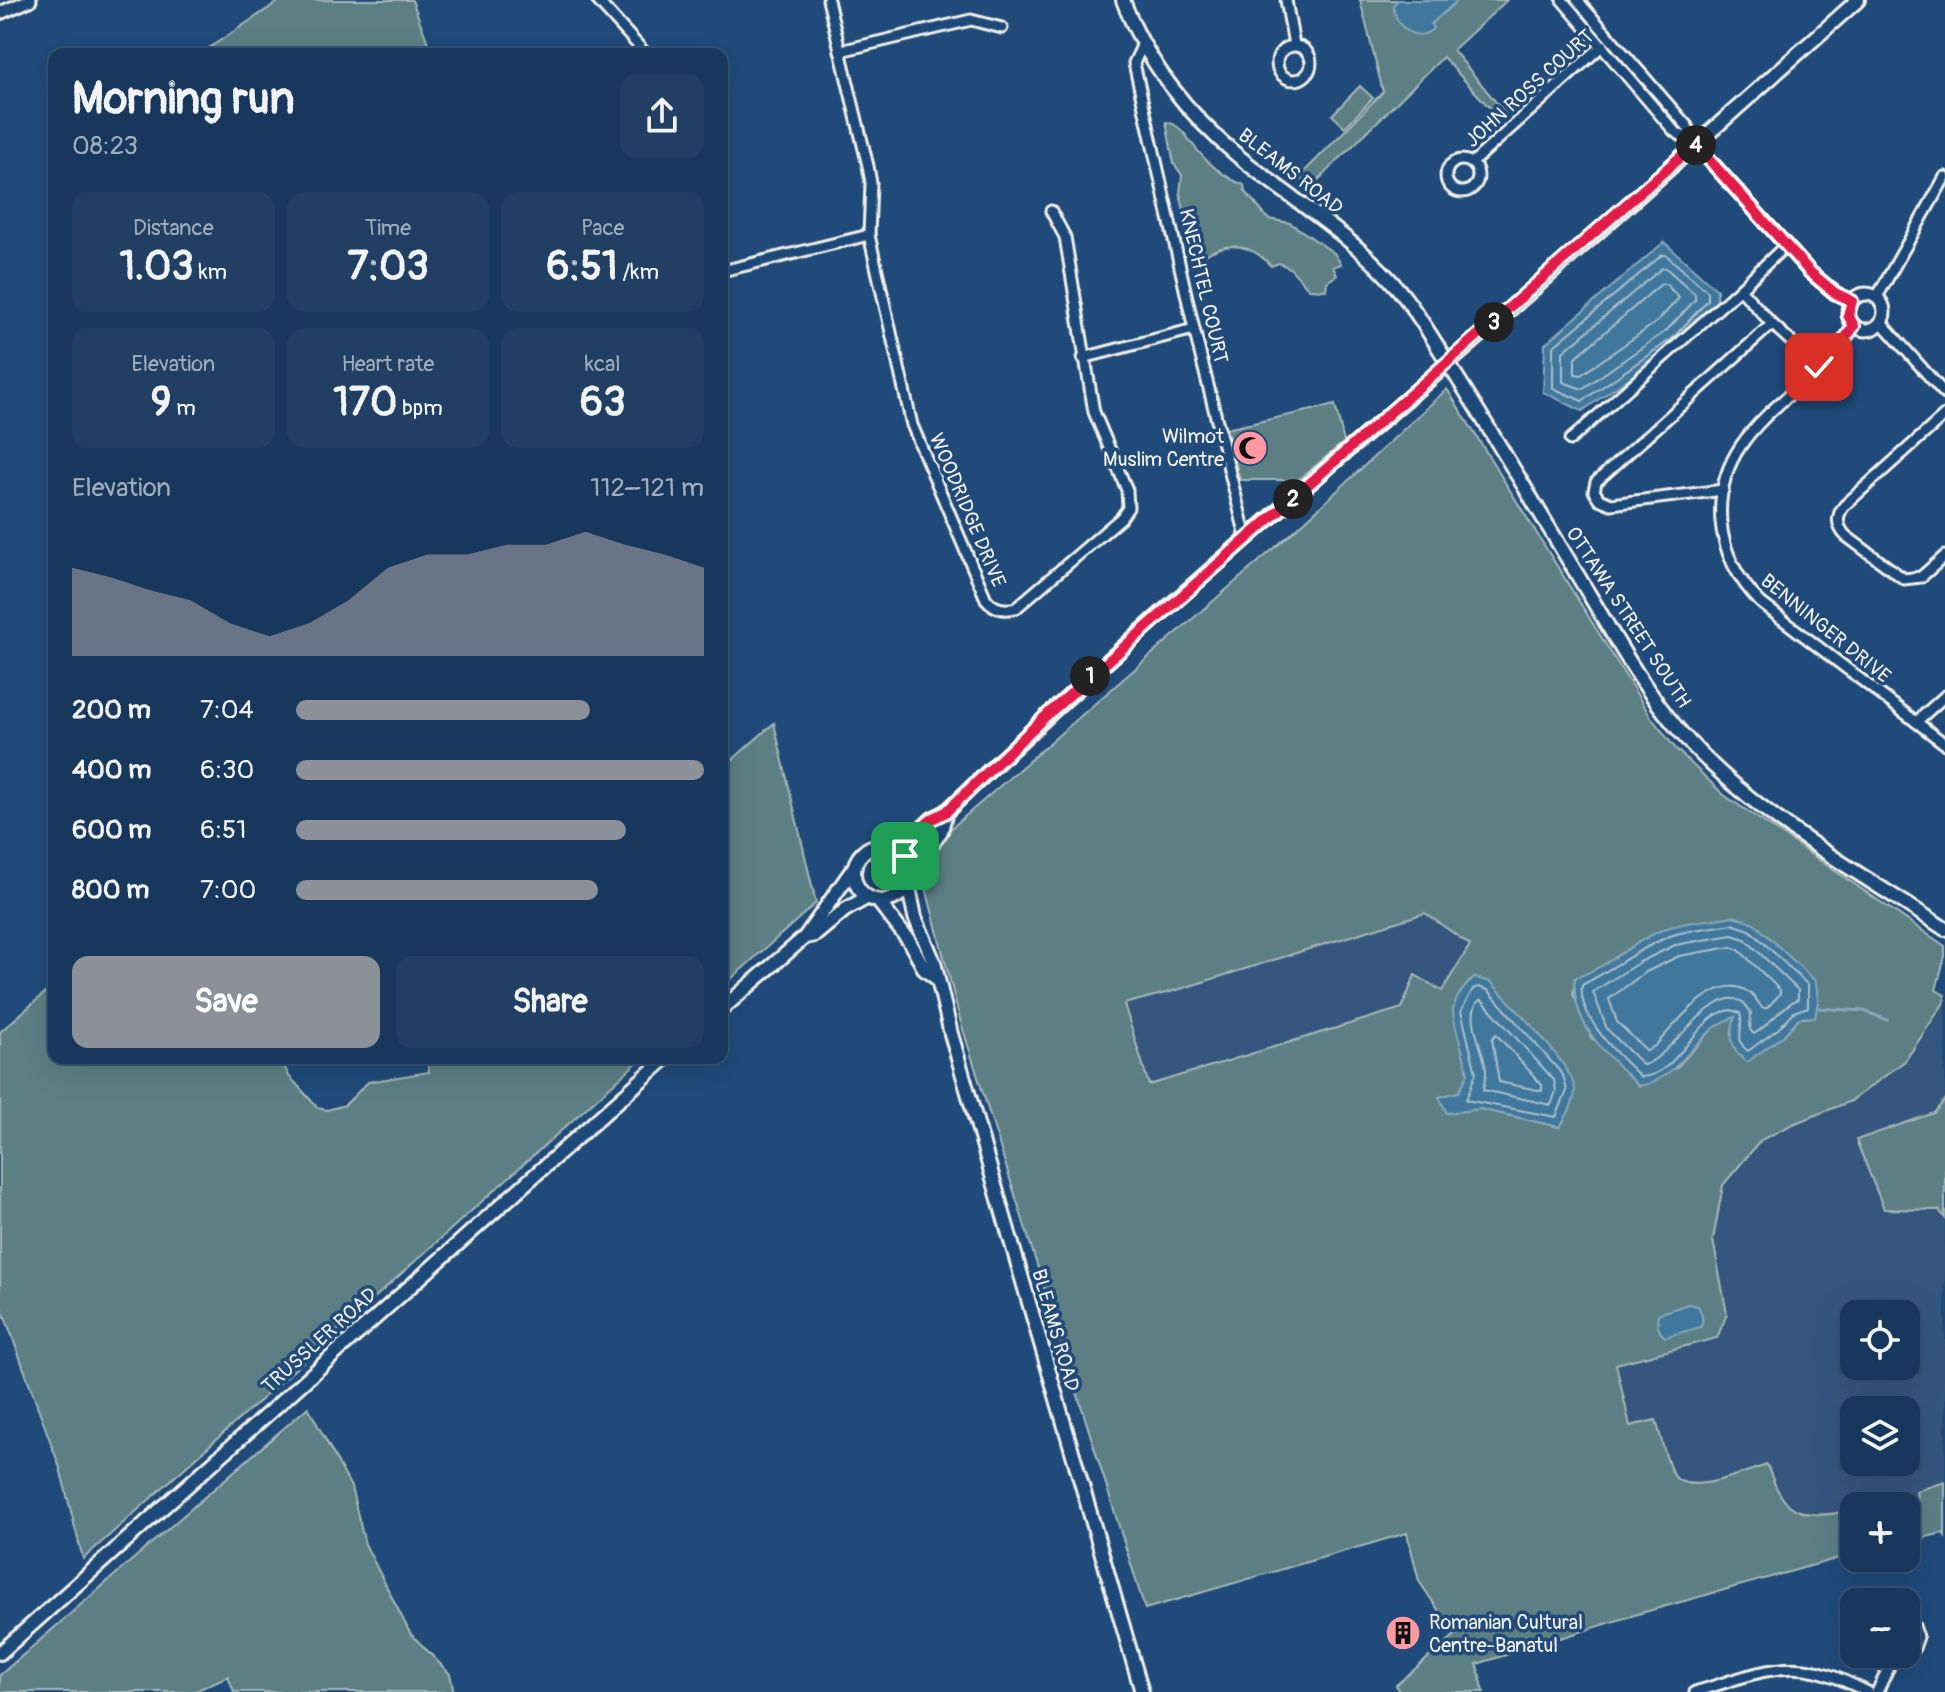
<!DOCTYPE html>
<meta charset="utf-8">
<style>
:root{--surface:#17385c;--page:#203f62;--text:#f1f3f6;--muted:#9eacbb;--line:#365272;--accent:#8c9099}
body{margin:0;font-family:Pangolin,sans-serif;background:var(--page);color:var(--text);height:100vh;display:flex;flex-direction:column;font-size:30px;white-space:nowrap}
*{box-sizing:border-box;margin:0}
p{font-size:26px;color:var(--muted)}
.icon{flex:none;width:44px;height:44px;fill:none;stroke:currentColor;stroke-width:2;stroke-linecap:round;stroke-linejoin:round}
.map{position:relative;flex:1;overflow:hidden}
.panel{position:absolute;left:48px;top:48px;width:680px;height:1016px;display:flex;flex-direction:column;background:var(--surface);border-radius:16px;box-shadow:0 8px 32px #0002,0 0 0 2px var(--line)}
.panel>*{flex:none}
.fabs{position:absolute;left:1840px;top:1300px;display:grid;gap:16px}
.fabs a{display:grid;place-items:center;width:80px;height:80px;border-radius:16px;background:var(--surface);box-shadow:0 8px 32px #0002,0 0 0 2px var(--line);font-size:40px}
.pin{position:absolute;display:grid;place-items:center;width:68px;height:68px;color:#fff;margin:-34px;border-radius:16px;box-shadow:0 4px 12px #0006}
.km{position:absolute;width:40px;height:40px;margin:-20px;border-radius:50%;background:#222;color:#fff;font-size:22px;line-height:40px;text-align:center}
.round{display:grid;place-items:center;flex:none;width:84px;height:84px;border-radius:16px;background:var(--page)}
.headline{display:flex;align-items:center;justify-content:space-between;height:136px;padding:0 24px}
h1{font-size:44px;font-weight:700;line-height:60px}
.stats{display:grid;grid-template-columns:repeat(3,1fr);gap:12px;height:136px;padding:8px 24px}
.stats div{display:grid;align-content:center;border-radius:16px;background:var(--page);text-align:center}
.stats b{font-size:40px;font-weight:700}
.stats small{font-size:22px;font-weight:400}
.stats p{font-size:22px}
.chart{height:224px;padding:16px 24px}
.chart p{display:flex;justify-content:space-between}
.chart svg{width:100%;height:144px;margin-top:8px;fill:var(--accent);opacity:.7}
.button{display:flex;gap:16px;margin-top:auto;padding:16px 24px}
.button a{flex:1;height:92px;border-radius:16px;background:var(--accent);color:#fff;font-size:32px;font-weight:700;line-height:92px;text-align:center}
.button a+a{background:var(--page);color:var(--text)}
ul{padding:0 24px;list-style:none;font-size:26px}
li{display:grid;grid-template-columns:128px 96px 1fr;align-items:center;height:60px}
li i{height:20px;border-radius:10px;background:var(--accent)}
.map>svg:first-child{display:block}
.built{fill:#36577e;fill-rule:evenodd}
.green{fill:#5c7f84;stroke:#a8b8b6;stroke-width:2;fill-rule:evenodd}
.water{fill:#40779c;stroke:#88a8ba;stroke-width:2}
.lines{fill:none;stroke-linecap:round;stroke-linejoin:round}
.shore{stroke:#acc0ca;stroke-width:2}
.stream{stroke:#88a8ba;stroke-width:3}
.minor-casing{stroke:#f4f1e8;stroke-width:15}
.tertiary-casing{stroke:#f4f1e8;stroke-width:17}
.secondary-casing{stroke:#f4f1e8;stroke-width:18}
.minor{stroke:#1f4a7a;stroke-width:9}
.tertiary{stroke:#1f4a7a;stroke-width:11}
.secondary{stroke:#1f4a7a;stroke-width:12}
.route-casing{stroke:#fff;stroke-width:16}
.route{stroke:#e11d48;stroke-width:10}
.labels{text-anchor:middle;stroke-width:7;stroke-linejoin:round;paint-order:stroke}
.street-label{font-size:20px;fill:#f4f1e8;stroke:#1f4a7a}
.poi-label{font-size:20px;fill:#f4f1e8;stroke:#1f4a7a;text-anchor:end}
</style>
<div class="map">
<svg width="1945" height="1692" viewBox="0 0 1945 1692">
<rect width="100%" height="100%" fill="#1f4a7a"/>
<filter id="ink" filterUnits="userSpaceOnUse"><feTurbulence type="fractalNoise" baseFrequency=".0125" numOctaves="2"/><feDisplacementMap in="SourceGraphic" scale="16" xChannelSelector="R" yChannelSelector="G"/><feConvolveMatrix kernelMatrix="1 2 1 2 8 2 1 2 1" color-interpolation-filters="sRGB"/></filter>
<g filter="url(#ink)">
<g class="built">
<path d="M1425,912L1470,945L1442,991L1402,1008L1149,1086L1123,1004L1177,990Z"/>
<path d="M1945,1001V1100L1934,1113L1939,1210L1945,1218V1482L1916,1491L1920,1519L1906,1523V1506H1878L1876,1499L1835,1515L1805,1513L1781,1497L1767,1465L1699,1485H1685L1674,1476L1656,1420L1630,1427L1616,1364L1717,1338L1727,1314L1713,1240L1723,1185L1761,1140L1905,1061ZM1854,1314H1906V1366H1854ZM1854,1410H1906V1462H1854Z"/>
</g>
<g class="green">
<path d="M281,0H412L432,54H200Z"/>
<path d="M1360,0H1507L1453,50L1506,114L1500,119L1443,57L1312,186L1298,178L1383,92Z"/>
<path d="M1360,86L1373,98L1345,127L1332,115Z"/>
<path d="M1166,122C1180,124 1186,136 1194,146C1205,161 1226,179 1244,185L1245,191L1268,219L1290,223L1334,253L1341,264L1333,267L1337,275L1327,282L1326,290L1309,289L1290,268L1279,263L1271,266C1252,244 1228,240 1204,256L1201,250L1192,247L1180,193L1182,175L1174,164Z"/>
<path d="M1447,389L1651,717L1676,749L1724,795L1945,946V956L1936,990L1945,995V1001L1905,1061L1851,1101L1793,1124L1761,1140L1723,1185L1713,1240L1727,1314L1717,1338L1616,1364L1630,1426L1656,1420C1661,1437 1665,1458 1673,1474C1686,1498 1746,1471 1767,1465C1771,1474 1774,1485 1780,1494C1795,1520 1830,1517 1854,1508V1554L1641,1613L1477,1664L1484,1692H1399L1396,1685L1455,1635L1419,1581L1407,1533L1145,1609L961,1023L918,857L1294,531ZM1425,913L1470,945L1442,991L1415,975L1402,1008L1149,1085L1124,1004L1177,990ZM1595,972L1815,1017L1799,1018L1784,1035L1735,1016L1718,1023L1675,1069L1592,1039L1573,994L1575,978ZM1475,978L1559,1127L1480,1109L1447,1113L1440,1097L1459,1092L1468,1074L1458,997L1468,983Z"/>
<path d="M1335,405L1344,442L1298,480H1240L1226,429Z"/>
<path d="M774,723L816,903L722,987V769Z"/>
<path d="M54,985V1058H280L289,1076L318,1108L327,1110L345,1105L368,1082L429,1072L427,1058H642L83,1559L60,1468L0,1303V1032Z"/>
<path d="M1945,1100V1218L1939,1210L1884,1209L1856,1140L1934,1113Z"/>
<path d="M308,1407L351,1487L365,1544L410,1633L450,1674L454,1692H234L228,1676L193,1692H0V1675Z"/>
<path d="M1945,1482V1536L1943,1533L1906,1542V1523L1920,1519L1916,1491Z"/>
</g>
<g class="water">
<path d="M1398,0H1458L1431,24L1433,29C1414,44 1395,26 1393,5Z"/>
<path d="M1664,242L1717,290V302L1678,344L1582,411L1543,392L1545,344Z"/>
<path d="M1733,916L1754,923L1816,982L1818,1002L1815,1017L1799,1018L1784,1035L1747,1062C1730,1050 1729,1035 1735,1017C1696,1029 1682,1079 1639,1086C1609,1057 1570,1024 1575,978C1609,967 1635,939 1670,927C1690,921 1713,920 1733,916Z"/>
<path d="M1475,978L1491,982C1509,1002 1577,1069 1575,1092C1574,1104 1566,1117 1560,1127L1480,1109L1447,1113L1439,1097L1459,1092L1468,1074C1466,1059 1452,1021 1453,1010C1455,998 1465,985 1475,978Z"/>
<path d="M1688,1304L1698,1306C1702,1313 1704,1320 1701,1327L1665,1337C1658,1332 1656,1322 1658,1314Z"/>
</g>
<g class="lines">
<g class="shore">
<path d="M1662,255H1666L1708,292V300L1673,338L1582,401L1553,388V347Z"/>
<path d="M1662,268H1666L1695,294V300L1666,331L1582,389L1563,382V352Z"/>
<path d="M1661,284H1666L1679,298L1658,321L1581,375L1575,374V358Z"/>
<path d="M1732,924L1750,930L1808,985V1007L1794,1012L1778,1029L1748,1051C1733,1041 1745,1026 1740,1013L1731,1010C1725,1011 1718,1013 1713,1017C1690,1034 1672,1076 1641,1077C1620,1057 1577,1017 1582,985C1612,970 1639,948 1670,936C1689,929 1712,928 1732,924Z"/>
<path d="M1732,935L1745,939L1798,990V999C1781,1006 1771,1024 1754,1034L1750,1030L1751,1013C1725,963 1670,1061 1643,1065L1607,1029L1593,992L1638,963L1675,945Z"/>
<path d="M1731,947L1739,950L1780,990V994L1767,1008H1762C1730,953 1680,1019 1656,1045L1647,1051L1617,1022L1609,999L1644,973L1679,956Z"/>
<path d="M1478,987L1488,990L1563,1075L1567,1091L1556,1117L1466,1100L1476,1073L1461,1011L1473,989Z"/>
<path d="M1481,999L1554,1080L1556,1091L1551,1105L1483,1090C1483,1084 1487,1078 1486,1071C1485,1050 1462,1013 1481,999Z"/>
<path d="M1496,1034L1542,1085V1091L1499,1082L1492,1039Z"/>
</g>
<path class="stream" d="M1817,1008L1864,1011L1887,1020"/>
<defs>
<g id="minor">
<path d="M597,0L646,54"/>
<path d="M828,0L868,166L871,183L869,235L912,425L986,599C994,609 1004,611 1016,608L1121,518L1128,508L1127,490L1094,412L1065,237L1051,211"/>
<path d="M1286,0L1294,45"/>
<path d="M1562,0L1674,131L1695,144"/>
<path d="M1577,0L1687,126L1695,144"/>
<path d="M1143,44L1134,63L1194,329L1246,537"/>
<circle cx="1294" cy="63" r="17"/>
<path d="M840,51L971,20L1002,28"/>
<circle cx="1462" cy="176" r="16"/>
<path d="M1472,163L1603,45"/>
<path d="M722,271L869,235"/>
<path d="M1877,297L1945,177"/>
<path d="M1882,323L1945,394"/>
<path d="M1772,324L1740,289L1786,245"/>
<path d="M1854,326C1848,334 1842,344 1836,351C1787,405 1714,437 1721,522C1724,554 1739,581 1761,603L1945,744"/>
<path d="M1083,358L1194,329"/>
<path d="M1945,415L1845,505C1836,515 1836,526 1846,536L1904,579L1921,577L1945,556"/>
<path d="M1570,440L1740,289"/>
<path d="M1723,490L1611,504L1599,499L1594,491L1596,482L1772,324L1819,367"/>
<path d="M1916,722L1945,696"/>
<path d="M1906,1620L1914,1626L1918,1637L1914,1648L1906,1653"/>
<path d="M1695,1692C1733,1681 1776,1661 1816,1671C1834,1675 1851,1684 1868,1692"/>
<path d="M1877,1692L1895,1654"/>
</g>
<g id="tertiary">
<path d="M0,13L30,0"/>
<path d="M1695,144L1810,272L1835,293L1852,301"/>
<circle cx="1866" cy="312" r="18"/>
</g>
<g id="secondary">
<path d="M1123,0C1145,60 1189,116 1238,156C1292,200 1354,236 1399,290C1418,313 1432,338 1448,363C1497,440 1543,518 1590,596C1617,641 1643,688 1677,728C1748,812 1854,869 1945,929"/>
<circle cx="882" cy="873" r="28"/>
<path d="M899,850L932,819L946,812C1106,657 1276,513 1445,366C1584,246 1721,122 1858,0"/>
<path d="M911,874L941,831L946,812"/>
<path d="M908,883L915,917L934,962L951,1034L1142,1692"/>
<path d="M878,901L909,941L925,970L936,978"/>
<path d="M805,937L815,935L845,910L868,897"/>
<path d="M722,1009L805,937L855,866"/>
<path d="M0,1653L666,1058"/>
</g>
</defs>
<use href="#minor" class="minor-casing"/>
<use href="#tertiary" class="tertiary-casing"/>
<use href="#secondary" class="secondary-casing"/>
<use href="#minor" class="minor"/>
<use href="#tertiary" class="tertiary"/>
<use href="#secondary" class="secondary"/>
</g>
</g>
<g class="lines" filter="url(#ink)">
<defs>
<path id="route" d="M905,856L899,850L932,819L946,812L1048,714L1695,144L1810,272L1835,293L1852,301L1848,315L1854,326L1836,351L1819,367"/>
</defs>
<use href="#route" class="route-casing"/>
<use href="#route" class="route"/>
</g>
<defs>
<symbol id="mosque-disc" viewBox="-11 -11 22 22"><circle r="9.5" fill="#ff9aa2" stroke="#1f4a7a"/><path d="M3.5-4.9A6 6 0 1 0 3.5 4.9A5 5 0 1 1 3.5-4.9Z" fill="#111"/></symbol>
<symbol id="building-disc" viewBox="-11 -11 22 22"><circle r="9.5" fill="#ff9aa2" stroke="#1f4a7a"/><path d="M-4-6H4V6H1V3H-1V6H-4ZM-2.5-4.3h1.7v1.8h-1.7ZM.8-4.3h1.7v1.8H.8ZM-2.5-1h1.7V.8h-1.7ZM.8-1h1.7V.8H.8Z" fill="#111"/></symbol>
</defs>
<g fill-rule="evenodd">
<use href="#mosque-disc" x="1230" y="428" width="40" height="40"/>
<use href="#building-disc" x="1383" y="1613" width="40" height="40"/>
</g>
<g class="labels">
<g class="street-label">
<text transform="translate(1529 88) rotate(-42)" y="7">JOHN ROSS COURT</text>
<text transform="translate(1291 171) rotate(38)" y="7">BLEAMS ROAD</text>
<text transform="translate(1204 286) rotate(77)" y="7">KNECHTEL COURT</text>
<text transform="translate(968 510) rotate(67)" y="7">WOODRIDGE DRIVE</text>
<text transform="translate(1629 617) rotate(57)" y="7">OTTAWA STREET SOUTH</text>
<text transform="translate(1826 628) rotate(39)" y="7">BENNINGER DRIVE</text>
<text transform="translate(1056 1330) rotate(74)" y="7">BLEAMS ROAD</text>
<text transform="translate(319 1340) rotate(-42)" y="7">TRUSSLER ROAD</text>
</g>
<g class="poi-label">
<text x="1224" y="443">Wilmot<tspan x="1224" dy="23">Muslim Centre</tspan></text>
<text x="1429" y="1629" text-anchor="start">Romanian Cultural<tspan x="1429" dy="23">Centre-Banatul</tspan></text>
</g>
</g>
</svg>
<div class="fabs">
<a><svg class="icon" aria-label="locate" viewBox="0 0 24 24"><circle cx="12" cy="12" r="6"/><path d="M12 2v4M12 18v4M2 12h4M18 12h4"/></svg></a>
<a><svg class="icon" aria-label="layers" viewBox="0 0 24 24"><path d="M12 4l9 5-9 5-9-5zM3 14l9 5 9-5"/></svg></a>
<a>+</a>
<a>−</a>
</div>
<div class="pin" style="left:905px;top:856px;background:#1e9e55"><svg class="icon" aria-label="arrive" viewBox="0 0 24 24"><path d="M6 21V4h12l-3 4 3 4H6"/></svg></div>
<div class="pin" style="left:1819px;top:367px;background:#d93025"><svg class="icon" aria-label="check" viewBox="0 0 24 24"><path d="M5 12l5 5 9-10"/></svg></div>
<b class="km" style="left:1090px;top:676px">1</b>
<b class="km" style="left:1293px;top:499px">2</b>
<b class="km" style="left:1494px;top:322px">3</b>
<b class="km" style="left:1696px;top:145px">4</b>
<section class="panel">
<div class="headline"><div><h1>Morning run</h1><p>08:23</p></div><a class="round"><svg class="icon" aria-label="share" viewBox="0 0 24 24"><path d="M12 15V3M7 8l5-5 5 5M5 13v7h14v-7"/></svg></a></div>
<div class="stats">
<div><p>Distance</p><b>1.03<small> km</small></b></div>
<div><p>Time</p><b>7:03</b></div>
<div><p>Pace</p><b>6:51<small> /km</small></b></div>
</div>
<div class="stats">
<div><p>Elevation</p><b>9<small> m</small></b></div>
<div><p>Heart rate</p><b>170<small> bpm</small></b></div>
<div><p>kcal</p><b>63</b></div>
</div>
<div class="chart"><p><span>Elevation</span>112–121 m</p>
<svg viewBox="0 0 160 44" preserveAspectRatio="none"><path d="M0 44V17L10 20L20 24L30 27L40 34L50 38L60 34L70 27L80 17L90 13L100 13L110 10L120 10L130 6L140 10L150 13L160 17V44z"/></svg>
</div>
<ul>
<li><b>200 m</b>7:04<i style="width:72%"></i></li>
<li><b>400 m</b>6:30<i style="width:100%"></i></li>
<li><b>600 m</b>6:51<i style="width:81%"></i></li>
<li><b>800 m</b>7:00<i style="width:74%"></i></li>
</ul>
<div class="button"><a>Save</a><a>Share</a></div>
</section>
</div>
